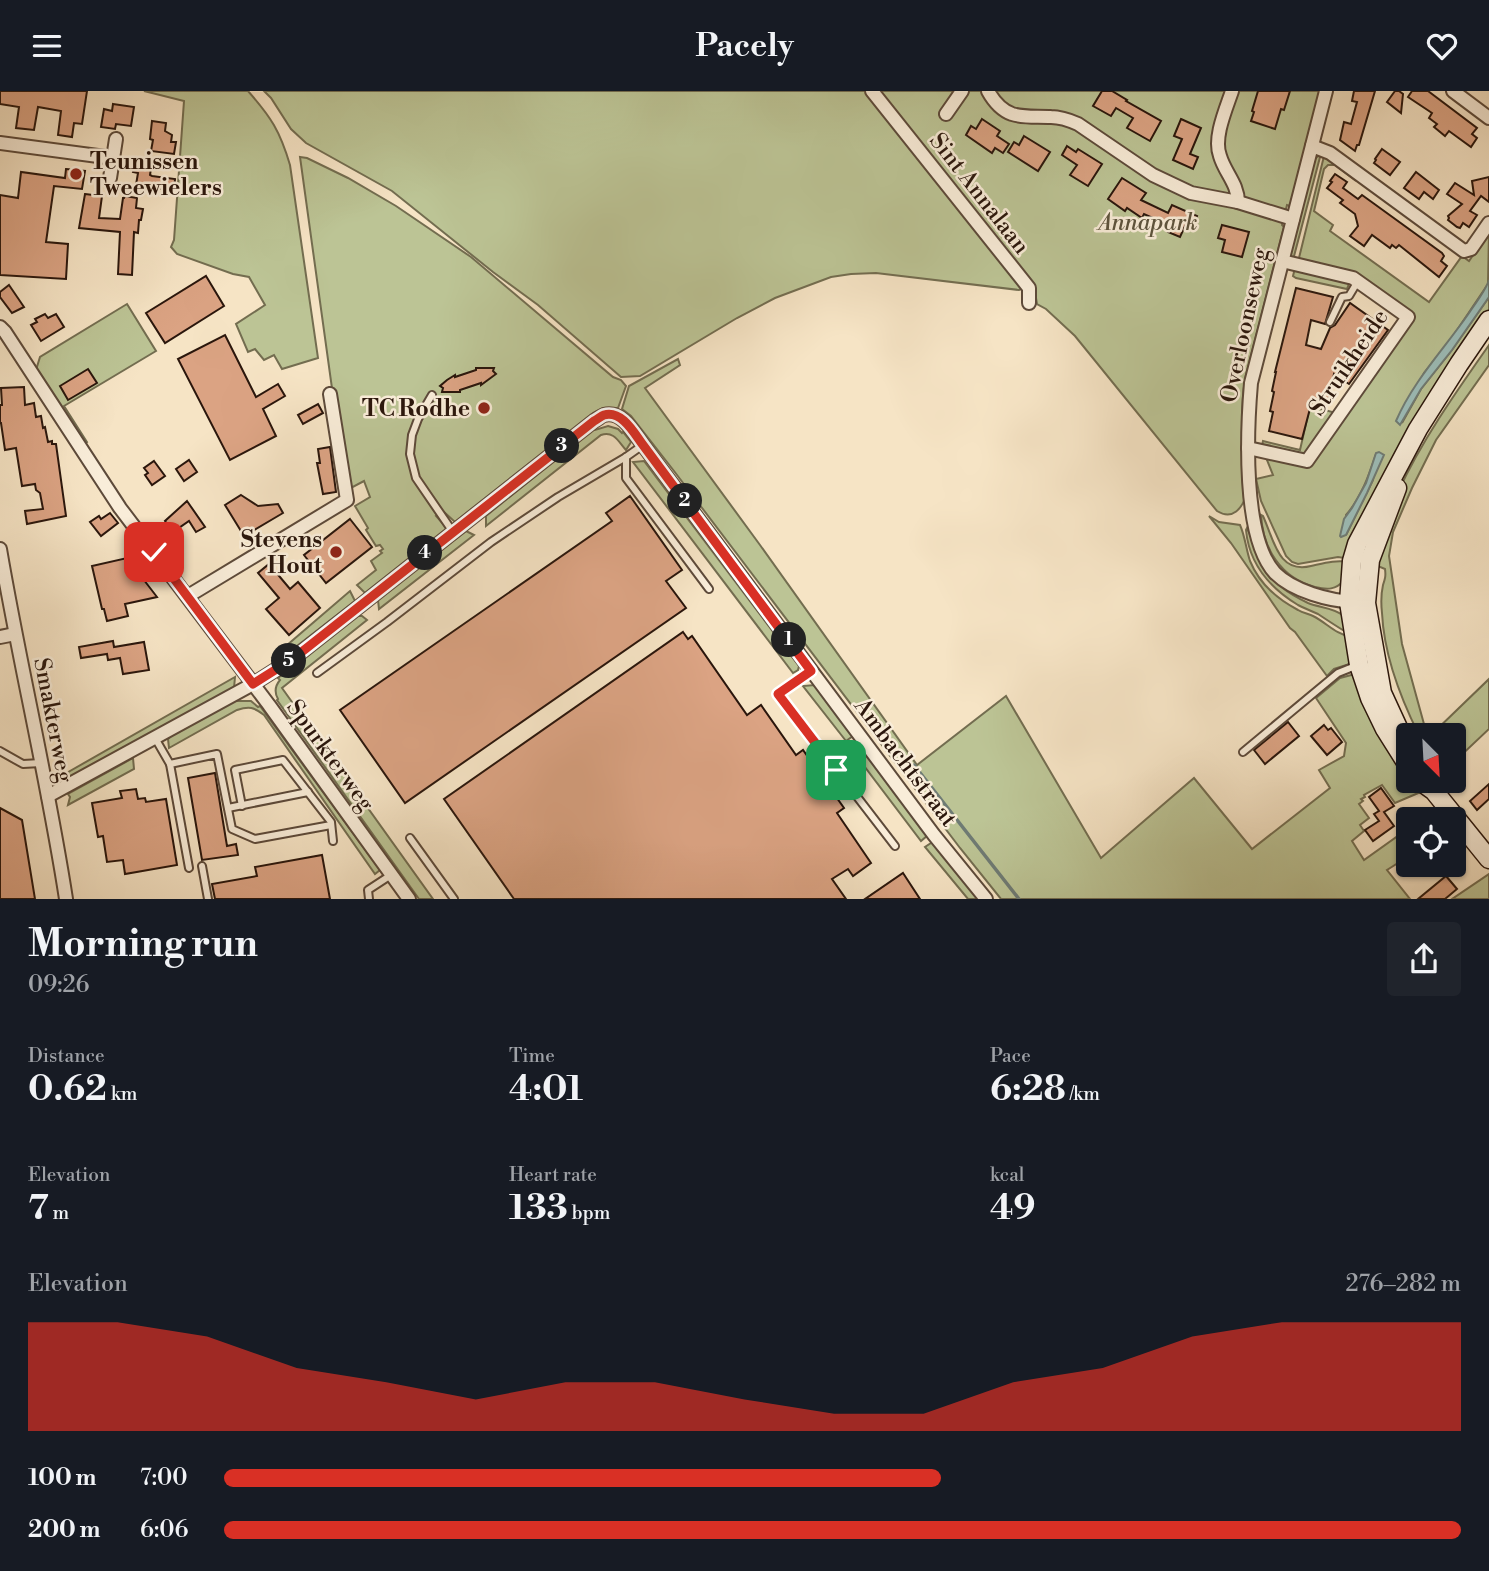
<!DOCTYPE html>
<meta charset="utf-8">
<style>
:root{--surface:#171b24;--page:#20242c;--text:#f1f3f6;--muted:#9ea1a6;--accent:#d93025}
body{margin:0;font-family:"Libre Bodoni",serif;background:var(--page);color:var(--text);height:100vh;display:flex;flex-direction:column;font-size:26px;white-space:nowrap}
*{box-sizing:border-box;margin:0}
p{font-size:23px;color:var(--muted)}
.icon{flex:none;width:38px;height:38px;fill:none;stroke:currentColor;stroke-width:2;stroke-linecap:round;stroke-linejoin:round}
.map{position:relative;height:808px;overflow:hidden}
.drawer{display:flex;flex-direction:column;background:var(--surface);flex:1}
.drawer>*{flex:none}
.needle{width:46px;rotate:156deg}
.buttons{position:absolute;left:1396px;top:632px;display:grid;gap:14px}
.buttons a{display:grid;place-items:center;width:70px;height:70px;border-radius:7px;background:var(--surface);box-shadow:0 2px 5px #0004;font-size:35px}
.pin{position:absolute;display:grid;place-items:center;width:60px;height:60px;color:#fff;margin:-30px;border-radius:14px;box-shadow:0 4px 10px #0006}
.km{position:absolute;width:35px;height:35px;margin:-18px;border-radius:50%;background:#222;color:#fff;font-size:19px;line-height:35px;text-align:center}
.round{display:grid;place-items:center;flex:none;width:74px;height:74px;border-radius:7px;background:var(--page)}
.head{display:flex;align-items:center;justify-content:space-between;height:119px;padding:0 28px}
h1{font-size:38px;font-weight:700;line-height:52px}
.stats{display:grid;grid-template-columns:repeat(3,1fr);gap:10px;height:119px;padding:7px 28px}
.stats div{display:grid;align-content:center}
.stats b{font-size:35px;font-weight:700}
.stats small{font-size:19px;font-weight:400}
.stats p{font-size:19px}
.chart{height:196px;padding:14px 28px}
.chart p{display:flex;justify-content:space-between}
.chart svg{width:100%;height:126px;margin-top:7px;fill:var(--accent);opacity:.7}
ul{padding:0 28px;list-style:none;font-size:23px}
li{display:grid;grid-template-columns:112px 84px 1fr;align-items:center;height:52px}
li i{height:18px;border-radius:9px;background:var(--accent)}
header{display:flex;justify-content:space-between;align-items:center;height:91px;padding:0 28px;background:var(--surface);font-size:32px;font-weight:700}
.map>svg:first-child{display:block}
.green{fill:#bcc495;stroke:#736d50;stroke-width:2;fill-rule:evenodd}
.water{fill:#9dbeba;stroke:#6f7b74;stroke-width:2}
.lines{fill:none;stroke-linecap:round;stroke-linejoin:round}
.stream{stroke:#6f7b74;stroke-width:3.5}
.building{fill:#dba383;stroke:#2a160c;stroke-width:2}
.lane-casing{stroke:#5d4a3a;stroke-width:10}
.street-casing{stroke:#5d4a3a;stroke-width:16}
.secondary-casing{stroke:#2a160c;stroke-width:21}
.lane{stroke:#f9edd9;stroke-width:6}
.street{stroke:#f9edd9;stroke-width:12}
.secondary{stroke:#f9edd9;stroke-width:18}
.route-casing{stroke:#fff;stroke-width:14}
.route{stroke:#d93025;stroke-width:9}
.poi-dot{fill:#8f2418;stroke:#f9edd9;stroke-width:2.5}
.labels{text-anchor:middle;stroke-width:5;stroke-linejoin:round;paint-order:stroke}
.poi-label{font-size:23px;font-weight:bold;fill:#2a160c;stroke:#f9edd9;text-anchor:end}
.street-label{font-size:23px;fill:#2a160c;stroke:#f9edd9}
.park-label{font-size:23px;font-style:italic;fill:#5d533c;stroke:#f9edd9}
</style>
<header><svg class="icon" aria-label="menu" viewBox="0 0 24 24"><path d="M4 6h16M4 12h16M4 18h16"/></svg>Pacely<svg class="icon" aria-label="heart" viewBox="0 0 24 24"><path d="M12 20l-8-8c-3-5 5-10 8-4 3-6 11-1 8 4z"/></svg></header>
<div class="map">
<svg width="1489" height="808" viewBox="0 0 1489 808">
<rect width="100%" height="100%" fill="#f6e4c5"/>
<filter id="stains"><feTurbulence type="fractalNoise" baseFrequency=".00286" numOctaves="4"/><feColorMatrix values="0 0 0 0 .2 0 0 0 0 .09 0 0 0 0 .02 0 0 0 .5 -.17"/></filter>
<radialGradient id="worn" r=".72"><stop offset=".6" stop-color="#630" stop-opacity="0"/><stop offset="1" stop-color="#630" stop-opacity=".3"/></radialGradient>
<g class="green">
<path d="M144,0H248C271,26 280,40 290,74L318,267L282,278L274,264L264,269L255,258L248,261L236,233L265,214L249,186L233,183L177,163L171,156L174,149L184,10Z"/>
<path d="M264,0H1320L1290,115L1287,114L1282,134L1284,136L1245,288C1239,327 1243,364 1247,403C1242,417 1233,430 1217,420L1075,245L1046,218L1037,213L1035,201L1021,198L1019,199L876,182L851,183L831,186L775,207L737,227L640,285L621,286L538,214L493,181L392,100L306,52L291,38L271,7Z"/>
<path d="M1319,64L1320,66L1293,169L1289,164L1314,69Z"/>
<path d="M1324,65L1356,86L1355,89L1335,74H1328L1324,78L1314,120L1333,134L1330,140L1429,211L1462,165L1469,170L1489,141L1488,193L1449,251L1424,282L1402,332L1421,298L1452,259L1489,206V226L1351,468L1338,466L1298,473L1292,471L1286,465L1261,410L1256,388L1273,384L1265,364L1307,374L1413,225L1356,184L1298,171ZM1376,363L1373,389L1346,444V424C1361,407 1369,384 1376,363Z"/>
<path d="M300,66L307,67L348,87L396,115L471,166L613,286L621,289L626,295L618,317H603L593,322L455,431L443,420L436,425L446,436V438L365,502L357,494L376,479L371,470L382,462L380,460L383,458L380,454L376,455L366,439L368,437L355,415L370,406L364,390L349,398L339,348Z"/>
<path d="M1295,177L1350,190L1347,198L1296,187L1293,185Z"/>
<path d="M127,213L156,260L64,315L87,351L85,353L36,279L40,266Z"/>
<path d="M1489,254V274L1436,349L1412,397L1393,441L1389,465L1402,553L1427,644H1419C1400,606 1384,565 1382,522C1381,513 1381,503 1383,494C1385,488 1386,485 1385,478L1373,473C1382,449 1388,424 1398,401C1422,349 1456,301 1489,254Z"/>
<path d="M678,268L680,274L645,297L760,454L917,674L1006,605L1101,767L1194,687L1252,758L1330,697L1319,679L1344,665L1346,652L1316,607L1340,587L1359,582L1409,682V690H1415L1423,700L1395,712L1382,694L1364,704L1365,706L1361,708L1363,710L1359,713L1369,727L1360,734L1364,740L1352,750L1364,769L1409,737V765L1387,779L1410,808H1001L960,757L674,380L631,325L622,318L629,295Z"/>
<path d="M1310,315L1336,322L1304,364L1262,355L1263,350L1300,359Z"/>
<path d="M608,335L618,338L622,342L623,341L631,351L626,359C618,350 614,340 601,344L486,435V425L593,338L595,339Z"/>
<path d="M644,370L799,575L798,579L793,582L633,371Z"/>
<path d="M1261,424L1263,425C1274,449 1278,483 1311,475C1325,472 1335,469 1349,471L1345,489C1335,499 1328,499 1315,496C1281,487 1263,458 1261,424Z"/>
<path d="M1209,425L1219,431L1240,434C1245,445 1246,458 1250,470C1259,492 1277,508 1298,519C1303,522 1309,523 1313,525C1327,532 1335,543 1351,546L1356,571L1334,578L1327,585L1295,541L1290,537L1231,452Z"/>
<path d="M1247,437C1253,449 1256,462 1262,473C1272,492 1289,503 1308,512C1320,517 1333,516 1344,525L1346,541C1336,535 1327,529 1318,523C1311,520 1304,517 1298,514C1270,497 1249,472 1246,439Z"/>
<path d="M466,440L474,444L379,518L378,509L380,506Z"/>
<path d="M350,500L355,510L275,572L272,567Z"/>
<path d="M357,525H362L367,529L282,597L433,808H419L277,609L278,608C274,601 275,595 280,589L278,587Z"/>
<path d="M235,586L234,597L66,689L63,684Z"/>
<path d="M1489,588V638L1454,671V644H1431Z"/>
<path d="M815,594L853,645L846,650L803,595Z"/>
<path d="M236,608L237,610H251L258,616L260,615L380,779L375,783L264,624C254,616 249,615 237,619L169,657L168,648L171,645Z"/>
<path d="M859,653L928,744L921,750L852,659Z"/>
<path d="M133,667L134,678L68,714L70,706L68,703Z"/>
<path d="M934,750L980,808H968L925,756Z"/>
<path d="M1489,783V808H1452Z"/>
</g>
<g class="water">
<path d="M1489,189V206L1452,259L1421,298L1400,334L1396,330C1413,290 1445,257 1469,222C1476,211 1485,201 1489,189Z"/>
<path d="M1379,361L1384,364L1367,402L1346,444L1341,446L1340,445L1344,428L1352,417L1366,392L1376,362Z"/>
</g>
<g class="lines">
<path class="stream" d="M914,674L1019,808"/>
</g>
<g class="building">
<path d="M0,0H87L82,33L74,32L72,46L58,44L61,20L38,16L34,39L16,37L19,16L0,13Z"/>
<path d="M1102,0H1112L1127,9L1126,10L1161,30L1150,50L1127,37L1133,27L1116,17L1111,25L1093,15Z"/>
<path d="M1258,0H1290L1284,19L1281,18L1275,38L1251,30L1254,21L1252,20Z"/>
<path d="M1354,0H1375L1359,54H1357L1355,60L1340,49L1344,31L1351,33L1357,11L1352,10Z"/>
<path d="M1395,0H1399L1403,3L1401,22L1387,11Z"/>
<path d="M1412,0H1428L1477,37L1472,43L1477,47L1471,56L1449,40L1445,45L1434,36L1437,33L1429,27L1432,22L1408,6Z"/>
<path d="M113,13L134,16L131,35L116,33L115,38L101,36L104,18L112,20Z"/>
<path d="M982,28L1000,40L997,45L1009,53L1003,62L995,57L992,62L966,44L971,35L976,38Z"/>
<path d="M1181,28L1201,37L1190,63L1198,66L1193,78L1173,69L1182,48L1174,45Z"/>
<path d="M152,30L166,32L165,40L172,44L171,51H176L174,63L151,60L153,49L150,48Z"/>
<path d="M1024,45L1050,61L1038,80L1008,61L1014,51L1019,54Z"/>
<path d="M1067,55L1076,61L1078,58L1102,73L1088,95L1070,84L1077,74L1062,64Z"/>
<path d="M1382,58L1400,71L1390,84L1374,72L1376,69L1375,68Z"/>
<path d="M135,68L152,71L150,84L152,85L175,88L174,100L136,94L138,82L133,81Z"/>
<path d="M66,78L85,80L82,98L54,95L46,151L68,153L66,188L0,184V104L18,107L21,81L65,87Z"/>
<path d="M1416,81L1439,99L1433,108L1424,101L1419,108L1404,97Z"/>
<path d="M1335,83L1347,91L1343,97L1358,108L1362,104L1442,162L1444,165L1441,170L1447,175L1439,186L1399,154L1396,157L1392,154L1390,157L1372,144L1364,155L1350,145L1358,135L1355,123L1340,112L1343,109L1327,97L1332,91L1330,90Z"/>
<path d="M1489,86V111L1481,105L1470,120L1477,124L1469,136L1463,132L1460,137L1457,136L1448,129L1449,127L1448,125L1462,113L1447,103L1455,92L1474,104L1472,90Z"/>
<path d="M1122,87L1146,102L1141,109L1168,122L1172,114L1197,125L1192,138L1185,135L1180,146L1168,141L1171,135L1144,123L1142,127L1127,117L1125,120L1108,108Z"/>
<path d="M85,103L102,105L99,127L120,128L123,107H124L125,105L137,107L136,117L143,118L141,129H139L138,142L134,141L132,184L118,183L120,141L79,137Z"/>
<path d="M1222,134L1249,141L1242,166L1222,161L1225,149L1218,147Z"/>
<path d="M206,185L224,215L165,252L146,222Z"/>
<path d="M9,194L24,216L12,222L0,206V201Z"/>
<path d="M1296,197L1333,206L1325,233L1311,229L1306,254L1321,258L1330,237L1335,234L1350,212L1388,239L1349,293L1334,283L1329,308L1324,307L1323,312L1312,310L1302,348L1269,340L1273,321L1270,320L1274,301L1272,300L1276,281H1275Z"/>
<path d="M45,223L48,227L56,223L64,236L41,250L31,234L37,231L35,228Z"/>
<path d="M225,244L256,306L278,293L285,305L263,318L276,345L230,369L178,268Z"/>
<path d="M476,277H494L493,280L496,283L481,294V292L460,299V301H442L443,297L440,295L447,289L455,284V286L476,279Z"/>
<path d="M88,278L97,292L68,309L60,295Z"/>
<path d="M24,296L25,314L34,312L36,326L41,325L43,337L45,336L48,351L52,350V353H56L66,425L27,433L25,420L43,418L40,402L36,399L35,393L22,395L16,357L5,359L1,332H0V314H2L1,297Z"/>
<path d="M318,313L323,322L303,333L298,324Z"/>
<path d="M330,356L336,401L323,403L317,372H320L318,358Z"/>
<path d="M189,369L197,381L184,390L176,378Z"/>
<path d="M154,370L165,385L152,394L145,384L148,382L144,377Z"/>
<path d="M241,404L258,415L278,413L283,422L244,445L225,414Z"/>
<path d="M630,405L682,479L666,490L686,517L405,712L340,619L612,430L606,422Z"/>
<path d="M187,410L205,436L196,441L189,430L173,441L165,430Z"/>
<path d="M110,422L118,432L101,445L90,431L99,425L101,428Z"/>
<path d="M350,428L372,456L326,492L304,464Z"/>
<path d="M127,467L157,506L125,513L128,525L107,530L104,518H102L92,475Z"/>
<path d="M269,473L290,498L298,491L320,517L289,544L266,518L279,507L258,482Z"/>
<path d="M683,541L688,548L692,545L747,624L761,614L796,664L803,659L844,717L837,722L871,772L853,785L848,778L832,788L846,808H514L444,708Z"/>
<path d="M113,550L114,556L144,551L149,579L123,583L120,567L108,569L107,563L81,567L79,556Z"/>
<path d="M1288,631L1299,645L1265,673L1254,659Z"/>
<path d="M1324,634L1328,639L1331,637L1342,651L1327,664L1311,645Z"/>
<path d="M215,682L227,755L236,753L238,764L202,769L188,687Z"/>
<path d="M1489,693V708L1477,719L1470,710Z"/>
<path d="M1381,697L1394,715L1384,721L1394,735L1373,750L1365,739L1379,730L1374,723L1379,720L1369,706Z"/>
<path d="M136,698L138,708L145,707L146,711L166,708L177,774L125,783L123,769L107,771L103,745L98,746L92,712L122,707L120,700Z"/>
<path d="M0,717L22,729L35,808H0Z"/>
<path d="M322,764L330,808H215L212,793L257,785L255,776Z"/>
<path d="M903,782L920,808H865Z"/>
<path d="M1446,785L1457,798L1445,808H1418Z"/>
</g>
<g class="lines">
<defs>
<g id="lane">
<path d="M1330,231L1342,206L1349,205L1358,190"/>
<path d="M432,304L418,328L412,344L410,363L416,387L453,441"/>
<path d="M626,366V387L709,498"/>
<path d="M811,580L778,603L895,755"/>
<path d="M317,582L387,531L491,451L558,406L626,366L643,354"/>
<path d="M155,647L170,673"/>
<path d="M0,660L23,673L41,672"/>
<path d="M1243,661L1338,582L1358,574"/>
<path d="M242,715L235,679L283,669L331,731L333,750"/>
<path d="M228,717L308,701"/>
<path d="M410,747L454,808"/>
<path d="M202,775L208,808"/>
<path d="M189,777L170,673L217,663L232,738L255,748L331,734"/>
<path d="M369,808L368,799L391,784"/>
</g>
<g id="street">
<path d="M872,0L1029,197V212"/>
<path d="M988,0C993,9 1001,19 1012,23C1024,27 1038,25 1051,26C1061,26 1069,29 1078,33L1153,84L1191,102L1238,111L1293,128"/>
<path d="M1232,0C1226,18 1213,47 1220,65C1225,82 1238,93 1238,111"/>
<path d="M1326,0L1251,292C1247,339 1242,446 1275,482C1293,500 1329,510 1355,511"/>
<path d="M1453,0L1489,27"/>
<path d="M946,23L962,0"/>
<path d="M0,52L113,67"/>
<path d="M1312,55L1330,62L1464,160L1471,158L1489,132"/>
<path d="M110,87L116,48"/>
<path d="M0,236L5,241L120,417L269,614L409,808"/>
<path d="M1248,357L1307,370L1408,226L1353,187L1282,170"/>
<path d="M0,458C20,575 48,691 66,808"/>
<path d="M188,505L347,409L330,303"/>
<path d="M0,546L15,543"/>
<path d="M48,705L253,593L294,567L594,330C598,328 601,325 604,324C622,319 634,342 643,354L934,744L986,808"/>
</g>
<g id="secondary">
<path d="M1397,397L1370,469L1366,512L1382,602L1399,639"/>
<path d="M1409,676L1385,638L1370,607L1359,574L1349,511L1352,470L1357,453L1418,338L1459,273L1489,229"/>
<path d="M1420,690L1434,700L1489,768"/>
</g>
</defs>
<use href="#lane" class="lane-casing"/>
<use href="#street" class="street-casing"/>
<use href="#secondary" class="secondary-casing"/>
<use href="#lane" class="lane"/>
<use href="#street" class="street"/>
<use href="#secondary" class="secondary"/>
</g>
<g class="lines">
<defs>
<path id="route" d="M154,461L253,593L294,567L594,330C598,328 601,325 604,324C622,319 634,342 643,354L811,580L778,603L836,679"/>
</defs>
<use href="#route" class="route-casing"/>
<use href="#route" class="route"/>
</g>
<g class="poi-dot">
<circle cx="76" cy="83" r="7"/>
<circle cx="484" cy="317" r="7"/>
<circle cx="336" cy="461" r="7"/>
</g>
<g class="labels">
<g class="poi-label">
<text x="90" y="78" text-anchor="start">Teunissen<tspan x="90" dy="26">Tweewielers</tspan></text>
<text x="470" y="325">TC Rodhe</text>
<text x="322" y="456">Stevens<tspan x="322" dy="26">Hout</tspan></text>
</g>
<g class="street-label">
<text transform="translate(980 102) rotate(52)" y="8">Sint Annalaan</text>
<text transform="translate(1244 234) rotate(-78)" y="8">Overloonseweg</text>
<text transform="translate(1348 271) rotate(-56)" y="8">Struikheide</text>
<text transform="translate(54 629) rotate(79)" y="8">Smakterweg</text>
<text transform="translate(331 664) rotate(54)" y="8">Spurkterweg</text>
<text transform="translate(906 671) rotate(53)" y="8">Ambachtstraat</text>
</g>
<g class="park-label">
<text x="1148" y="139">Annapark</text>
</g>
</g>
<rect width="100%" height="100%" filter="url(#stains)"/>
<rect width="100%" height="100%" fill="url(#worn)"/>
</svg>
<div class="buttons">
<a><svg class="needle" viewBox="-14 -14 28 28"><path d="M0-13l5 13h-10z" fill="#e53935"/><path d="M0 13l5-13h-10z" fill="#9ea1a6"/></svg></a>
<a><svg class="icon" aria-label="locate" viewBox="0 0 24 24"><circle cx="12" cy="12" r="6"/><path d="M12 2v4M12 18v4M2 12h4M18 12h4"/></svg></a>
</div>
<div class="pin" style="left:836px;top:679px;background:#1e9e55"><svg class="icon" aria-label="arrive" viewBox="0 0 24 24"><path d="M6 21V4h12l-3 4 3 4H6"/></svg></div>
<div class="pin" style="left:154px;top:461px;background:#d93025"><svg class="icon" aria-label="check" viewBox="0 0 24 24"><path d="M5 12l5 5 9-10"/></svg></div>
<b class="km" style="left:789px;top:549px">1</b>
<b class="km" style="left:685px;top:410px">2</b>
<b class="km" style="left:562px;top:355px">3</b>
<b class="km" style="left:425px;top:462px">4</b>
<b class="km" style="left:289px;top:570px">5</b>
</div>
<section class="drawer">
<div class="head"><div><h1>Morning run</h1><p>09:26</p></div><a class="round"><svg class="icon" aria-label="share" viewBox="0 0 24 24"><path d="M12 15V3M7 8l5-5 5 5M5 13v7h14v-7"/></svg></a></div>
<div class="stats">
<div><p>Distance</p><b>0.62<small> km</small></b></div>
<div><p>Time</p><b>4:01</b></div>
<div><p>Pace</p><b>6:28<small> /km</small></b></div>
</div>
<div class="stats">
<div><p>Elevation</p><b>7<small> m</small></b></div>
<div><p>Heart rate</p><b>133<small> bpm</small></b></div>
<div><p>kcal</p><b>49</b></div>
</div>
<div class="chart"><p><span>Elevation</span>276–282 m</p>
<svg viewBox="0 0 160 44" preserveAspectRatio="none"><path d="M0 44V6L10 6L20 11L30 22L40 27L50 33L60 27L70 27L80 33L90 38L100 38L110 27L120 22L130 11L140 6L150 6L160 6V44z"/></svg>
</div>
<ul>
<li><b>100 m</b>7:00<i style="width:58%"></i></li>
<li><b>200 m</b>6:06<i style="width:100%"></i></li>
</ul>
</section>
